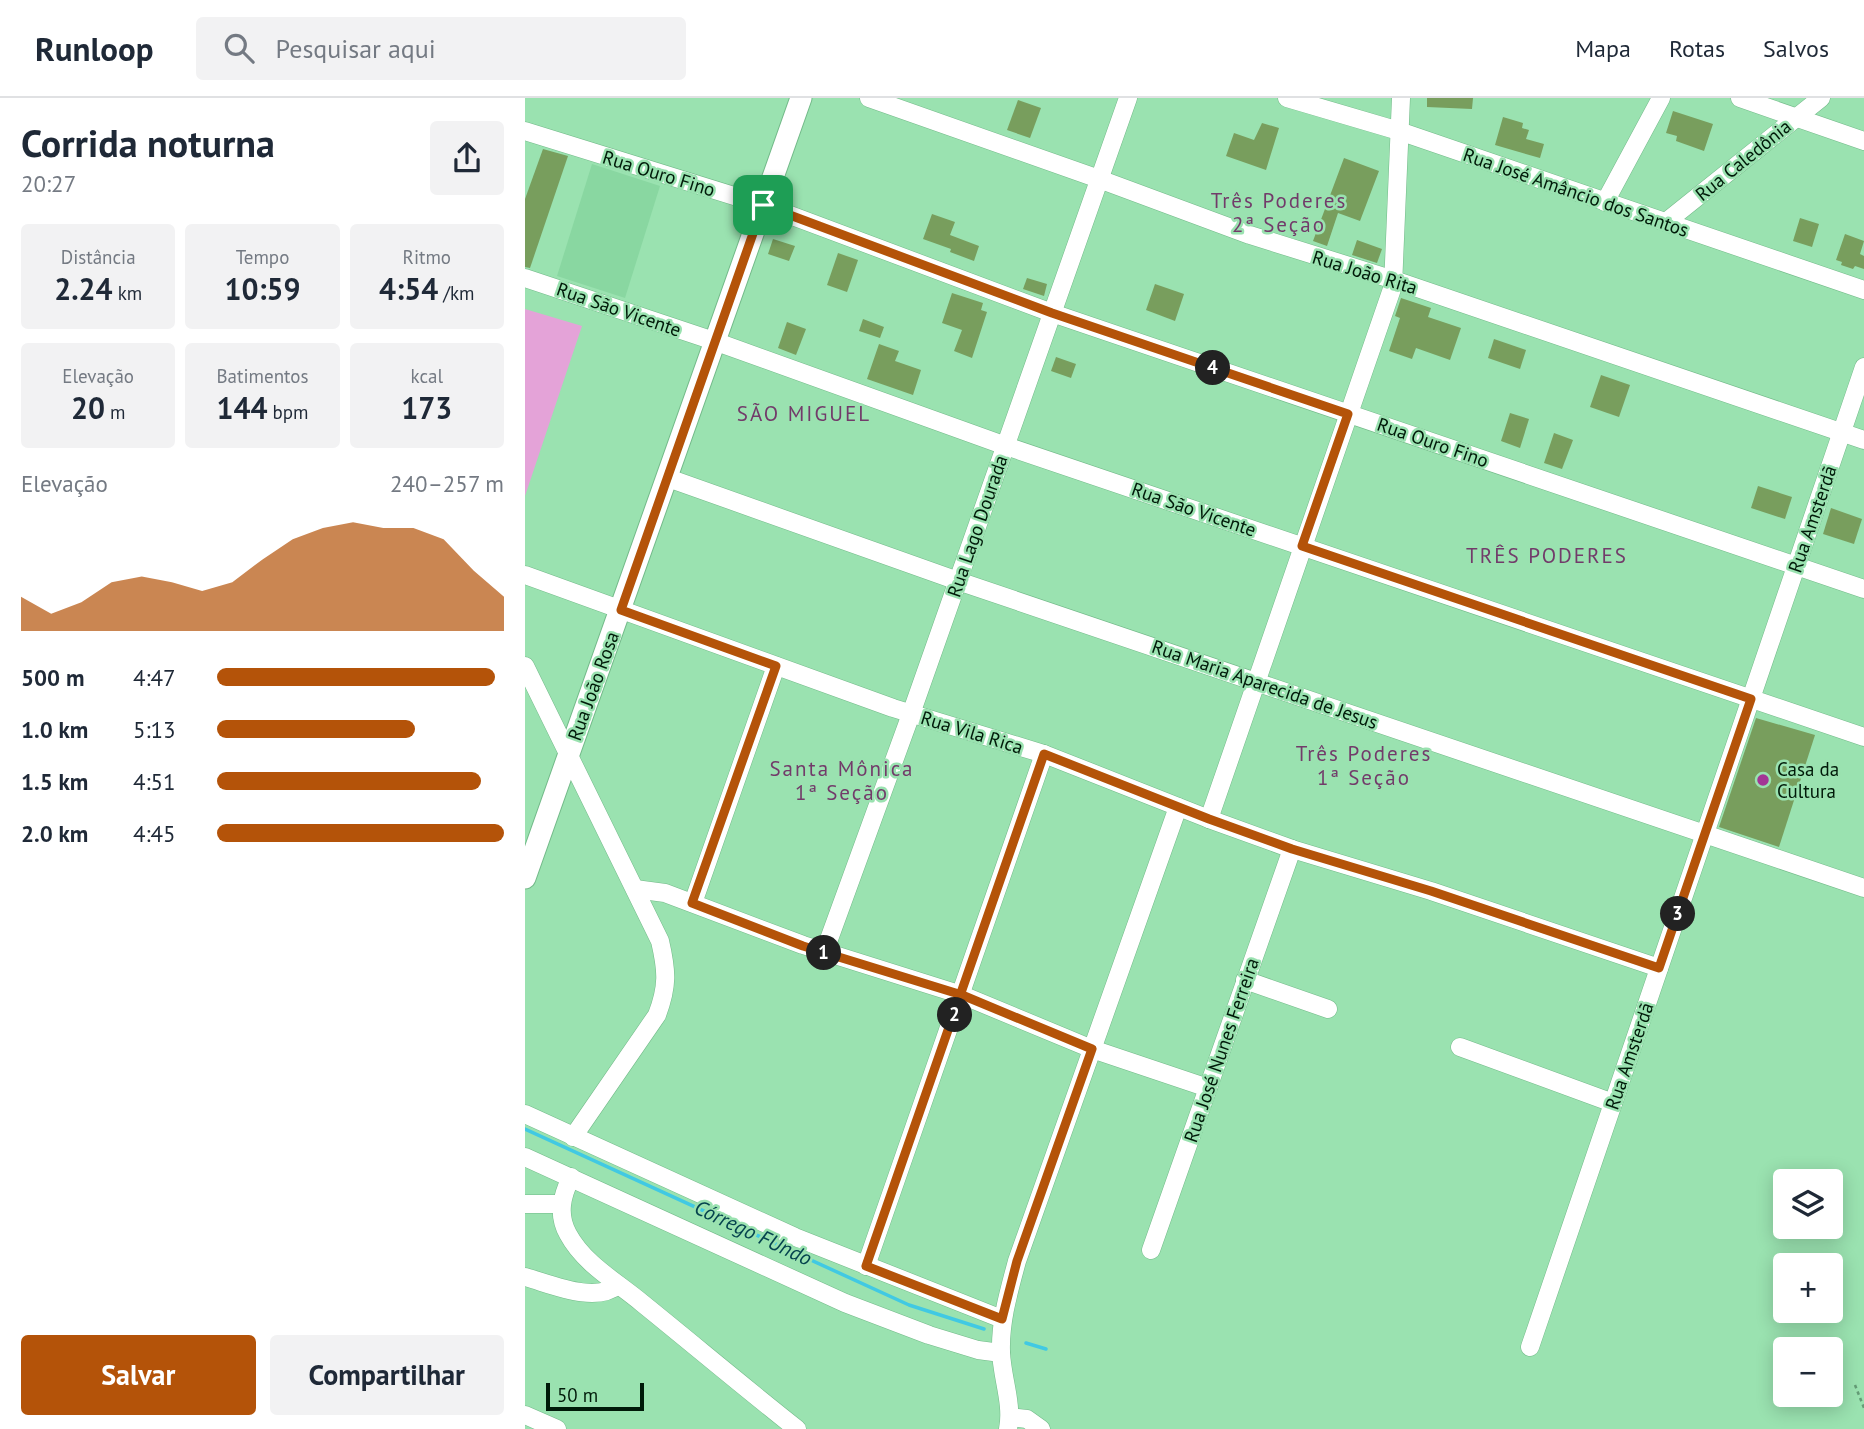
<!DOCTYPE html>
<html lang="pt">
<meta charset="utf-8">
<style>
:root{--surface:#fff;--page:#f2f2f3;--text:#1f2937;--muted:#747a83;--line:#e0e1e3;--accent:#b45309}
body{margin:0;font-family:"PT Sans",sans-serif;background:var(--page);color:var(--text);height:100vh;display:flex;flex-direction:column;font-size:26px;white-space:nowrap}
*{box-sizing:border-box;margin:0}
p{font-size:23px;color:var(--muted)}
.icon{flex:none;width:38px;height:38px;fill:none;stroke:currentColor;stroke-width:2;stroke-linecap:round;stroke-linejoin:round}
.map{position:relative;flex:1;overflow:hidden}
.sheet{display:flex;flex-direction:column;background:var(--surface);width:525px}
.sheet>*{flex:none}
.fabs{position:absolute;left:1248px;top:1071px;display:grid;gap:14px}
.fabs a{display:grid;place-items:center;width:70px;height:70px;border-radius:7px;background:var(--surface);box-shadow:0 4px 18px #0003;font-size:35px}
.scale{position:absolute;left:21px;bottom:18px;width:98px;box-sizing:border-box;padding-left:7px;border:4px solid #001a09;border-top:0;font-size:19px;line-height:24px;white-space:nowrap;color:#001a09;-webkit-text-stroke:5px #9ae2b0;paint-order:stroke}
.pin{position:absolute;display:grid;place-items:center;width:60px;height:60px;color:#fff;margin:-30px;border-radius:14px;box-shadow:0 4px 10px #0006}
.km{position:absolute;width:35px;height:35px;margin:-18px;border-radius:50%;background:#222;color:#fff;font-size:19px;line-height:35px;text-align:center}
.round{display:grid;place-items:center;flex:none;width:74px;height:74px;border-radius:7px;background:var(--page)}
.summary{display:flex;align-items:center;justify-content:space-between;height:119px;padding:0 21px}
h1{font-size:38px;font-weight:800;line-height:52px}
.metrics{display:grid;grid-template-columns:repeat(3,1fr);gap:10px;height:119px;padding:7px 21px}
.metrics div{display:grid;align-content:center;border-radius:7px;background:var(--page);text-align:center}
.metrics b{font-size:30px;font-weight:800}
.metrics small{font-size:19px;font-weight:400}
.metrics p{font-size:19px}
.chart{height:196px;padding:14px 21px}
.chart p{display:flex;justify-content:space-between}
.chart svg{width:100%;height:126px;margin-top:7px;fill:var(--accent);opacity:.7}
.primary-button{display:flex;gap:14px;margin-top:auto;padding:14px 21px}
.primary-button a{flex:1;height:80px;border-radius:7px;background:var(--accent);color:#fff;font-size:28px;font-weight:800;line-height:80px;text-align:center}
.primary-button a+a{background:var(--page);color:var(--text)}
ul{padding:0 21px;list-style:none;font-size:23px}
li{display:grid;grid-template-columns:112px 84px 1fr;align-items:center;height:52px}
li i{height:18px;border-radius:9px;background:var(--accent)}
header{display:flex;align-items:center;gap:42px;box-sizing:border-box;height:98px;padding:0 35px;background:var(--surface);border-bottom:2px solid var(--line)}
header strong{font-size:33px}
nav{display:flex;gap:38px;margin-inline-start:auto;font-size:24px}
.search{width:490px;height:63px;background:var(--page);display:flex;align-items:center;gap:18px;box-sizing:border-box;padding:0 24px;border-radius:7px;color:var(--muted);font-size:26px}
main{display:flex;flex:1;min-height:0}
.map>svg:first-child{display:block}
.built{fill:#89d7a1}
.green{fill:#e4a3d8}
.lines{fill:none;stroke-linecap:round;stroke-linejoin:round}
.stream{stroke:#41c9e3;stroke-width:3.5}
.building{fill:#789e5d}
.minor-casing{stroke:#73ba89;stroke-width:19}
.major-casing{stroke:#73ba89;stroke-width:23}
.path{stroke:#649c76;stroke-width:2.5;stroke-dasharray:3.5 3.5;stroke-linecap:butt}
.minor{stroke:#fff;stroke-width:18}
.major{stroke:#fff;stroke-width:21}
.route-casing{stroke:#fff;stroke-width:14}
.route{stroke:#b45309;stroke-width:9}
.poi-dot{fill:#a33695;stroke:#9ae2b0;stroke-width:2.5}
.labels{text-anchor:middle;stroke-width:5;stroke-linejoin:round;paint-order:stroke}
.street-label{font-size:19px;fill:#001a09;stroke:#9ae2b0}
.poi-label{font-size:19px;fill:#001a09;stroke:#9ae2b0;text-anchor:start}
.neighbourhood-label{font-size:21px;letter-spacing:2px;fill:#723b6a;stroke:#9ae2b0}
.water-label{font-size:21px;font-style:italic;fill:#05434e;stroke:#9ae2b0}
</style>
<header>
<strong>Runloop</strong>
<div class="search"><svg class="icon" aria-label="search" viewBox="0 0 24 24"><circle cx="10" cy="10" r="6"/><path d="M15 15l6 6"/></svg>Pesquisar aqui</div>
<nav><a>Mapa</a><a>Rotas</a><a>Salvos</a></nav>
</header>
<main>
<section class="sheet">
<div class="summary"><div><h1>Corrida noturna</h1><p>20:27</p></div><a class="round"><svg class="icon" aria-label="share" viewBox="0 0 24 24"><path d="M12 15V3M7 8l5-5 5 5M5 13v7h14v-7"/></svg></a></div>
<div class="metrics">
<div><p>Distância</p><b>2.24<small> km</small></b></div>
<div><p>Tempo</p><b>10:59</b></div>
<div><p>Ritmo</p><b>4:54<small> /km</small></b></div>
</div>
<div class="metrics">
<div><p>Elevação</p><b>20<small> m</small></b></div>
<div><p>Batimentos</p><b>144<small> bpm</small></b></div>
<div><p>kcal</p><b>173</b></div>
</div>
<div class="chart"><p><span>Elevação</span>240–257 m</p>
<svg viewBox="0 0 160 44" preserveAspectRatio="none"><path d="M0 44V32L10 38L20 34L30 27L40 25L50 27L60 30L70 27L80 19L90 12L100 8L110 6L120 8L130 8L140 12L150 23L160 32V44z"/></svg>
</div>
<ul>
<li><b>500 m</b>4:47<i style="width:97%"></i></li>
<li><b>1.0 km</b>5:13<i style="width:69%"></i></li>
<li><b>1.5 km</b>4:51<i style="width:92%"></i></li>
<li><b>2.0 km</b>4:45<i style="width:100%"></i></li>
</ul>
<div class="primary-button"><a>Salvar</a><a>Compartilhar</a></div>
</section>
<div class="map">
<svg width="1339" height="1331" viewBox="0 0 1339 1331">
<rect width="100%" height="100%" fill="#9ae2b0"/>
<path class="built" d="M67,66L135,88L100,200L32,178Z"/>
<path class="green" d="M0,211L57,228L0,398Z"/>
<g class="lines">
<g class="stream">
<path d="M0,1031L384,1207L459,1231"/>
<path d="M501,1245L521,1251"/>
</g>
</g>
<g class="building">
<path d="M902,0H948L947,11L902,9Z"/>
<path d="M493,2L516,10L505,40L482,32Z"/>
<path d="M1148,13L1188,26L1179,53L1151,43L1152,38L1141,35Z"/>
<path d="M978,19L998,25L997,30L1004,32L1001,41L1019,46L1015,60L970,47Z"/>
<path d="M737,25L754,30L741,72L701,58L709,35L729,42Z"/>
<path d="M18,51L43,58L5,170L0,169V101Z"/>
<path d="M819,60L854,73L835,123L813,115L802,148L788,143Z"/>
<path d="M407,116L430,124L425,137L454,148L449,163L425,154L426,151L398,141Z"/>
<path d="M1275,120L1294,126L1287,149L1268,143Z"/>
<path d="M1320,136L1339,143L1335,156L1339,158V171L1330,168L1328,171L1316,167L1317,164L1311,162Z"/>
<path d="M248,141L270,148L264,163L243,156Z"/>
<path d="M832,142L857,151L852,165L827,157Z"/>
<path d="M313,155L333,162L322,194L302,187Z"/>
<path d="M502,180L522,186L519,198L498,191Z"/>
<path d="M630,186L659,196L650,223L621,212Z"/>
<path d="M427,195L458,205L456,212L462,214L447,260L429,253L437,232L417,225Z"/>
<path d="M876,200L906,210L903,219L936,230L925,262L891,250L887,261L864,253L875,220L870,218Z"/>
<path d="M338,221L359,229L355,240L334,233Z"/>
<path d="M262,224L281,231L271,257L253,250Z"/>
<path d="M969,241L1001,252L995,271L963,260Z"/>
<path d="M354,246L374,253L370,263L396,272L388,297L342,281Z"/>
<path d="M531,259L551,266L546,280L526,273Z"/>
<path d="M1076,277L1105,287L1094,319L1065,309Z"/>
<path d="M985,315L1004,321L995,350L976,343Z"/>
<path d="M1029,335L1048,342L1037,371L1019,365Z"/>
<path d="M1233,388L1267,399L1260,421L1226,410Z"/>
<path d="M1306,410L1337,421L1329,446L1298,436Z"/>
<path d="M1231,620L1290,637L1254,749L1194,729Z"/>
</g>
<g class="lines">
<defs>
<g id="minor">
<path d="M344,0L574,81L725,137L869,182L1339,342"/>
<path d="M762,0L874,33L1339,192"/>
<path d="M1215,0L1339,43"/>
<path d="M0,33L238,107L527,215L1339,491"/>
<path d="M1080,104L1136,0"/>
<path d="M1141,124L1296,0"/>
<path d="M0,180L189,243L481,348L1339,639"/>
<path d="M143,380L433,483L1339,790"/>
<path d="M0,477L368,610L519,656L684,721L767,751L906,793L1134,870"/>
<path d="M0,568L135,843C142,873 143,888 132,917L48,1039"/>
<path d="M684,721L868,188L876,0"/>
<path d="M110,791L140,795L278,847L437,897L567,951L683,990"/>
<path d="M168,805L251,568"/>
<path d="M299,855L386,616L603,0"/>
<path d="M720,882L803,911"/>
<path d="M935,949L1088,1005"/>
<path d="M0,1016L270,1139L477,1221"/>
<path d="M0,1059L320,1205L404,1237L453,1252L476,1255"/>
<path d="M46,1079C37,1098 32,1116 43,1136C59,1166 92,1184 117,1205C169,1247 220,1290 272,1331"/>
<path d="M0,1106H36"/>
<path d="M626,1152L767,751"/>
<path d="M341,1168L519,656"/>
<path d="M0,1179C26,1186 70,1206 93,1187"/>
<path d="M1005,1249L1339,269"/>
<path d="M0,1317L32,1331"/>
<path d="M485,1319L502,1321L516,1331"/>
<path d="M483,1331C488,1306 477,1280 476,1254C475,1223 484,1193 492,1163L653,709"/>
</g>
<path id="major" d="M0,780L276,0"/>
</defs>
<use href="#minor" class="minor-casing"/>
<use href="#major" class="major-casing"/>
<path class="path" d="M1330,1287L1339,1310"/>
<use href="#minor" class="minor"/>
<use href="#major" class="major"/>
</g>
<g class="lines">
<defs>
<path id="route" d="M238,107L96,512L251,568L167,805L278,848L437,897L567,951L492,1163L477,1221L341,1168L519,656L684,721L767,751L906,793L1134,870L1226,601L777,448L823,316L527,215L238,107"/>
</defs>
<use href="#route" class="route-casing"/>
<use href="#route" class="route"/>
</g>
<circle class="poi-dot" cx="1238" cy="682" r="7"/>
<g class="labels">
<g class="street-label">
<text transform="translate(1218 62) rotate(-39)" y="7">Rua Caledônia</text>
<text transform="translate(134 75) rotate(17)" y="7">Rua Ouro Fino</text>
<text transform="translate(1051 94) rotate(19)" y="7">Rua José Amâncio dos Santos</text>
<text transform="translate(840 174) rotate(17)" y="7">Rua João Rita</text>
<text transform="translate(94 211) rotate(19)" y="7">Rua São Vicente</text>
<text transform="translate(908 344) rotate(19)" y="7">Rua Ouro Fino</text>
<text transform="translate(669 411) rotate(19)" y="7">Rua São Vicente</text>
<text transform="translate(1287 421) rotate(-71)" y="7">Rua Amsterdã</text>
<text transform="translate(452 428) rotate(-71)" y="7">Rua Lago Dourada</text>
<text transform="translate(740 586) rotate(19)" y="7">Rua Maria Aparecida de Jesus</text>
<text transform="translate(68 588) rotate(-70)" y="7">Rua João Rosa</text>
<text transform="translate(447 634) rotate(17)" y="7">Rua Vila Rica</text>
<text transform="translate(696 952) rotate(-71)" y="7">Rua José Nunes Ferreira</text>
<text transform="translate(1104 958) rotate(-71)" y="7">Rua Amsterdã</text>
</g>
<g class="poi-label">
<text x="1252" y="678">Casa da<tspan x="1252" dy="22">Cultura</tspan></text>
</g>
<g class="neighbourhood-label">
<text x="754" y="110">Três Poderes<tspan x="754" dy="24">2ª Seção</tspan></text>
<text x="279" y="323">SÃO MIGUEL</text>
<text x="1022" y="465">TRÊS PODERES</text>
<text x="839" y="663">Três Poderes<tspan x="839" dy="24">1ª Seção</tspan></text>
<text x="317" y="678">Santa Mônica<tspan x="317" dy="24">1ª Seção</tspan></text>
</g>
<g class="water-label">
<text transform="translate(228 1135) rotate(25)" y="7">Córrego FUndo</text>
</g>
</g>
</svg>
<div class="fabs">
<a><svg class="icon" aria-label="layers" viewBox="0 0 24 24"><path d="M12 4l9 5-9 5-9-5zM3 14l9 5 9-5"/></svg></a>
<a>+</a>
<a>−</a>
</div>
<div class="scale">50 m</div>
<div class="pin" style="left:238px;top:107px;background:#1e9e55"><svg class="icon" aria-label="arrive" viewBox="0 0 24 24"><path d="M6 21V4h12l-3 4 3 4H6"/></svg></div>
<b class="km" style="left:299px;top:855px">1</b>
<b class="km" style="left:430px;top:917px">2</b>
<b class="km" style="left:1153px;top:816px">3</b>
<b class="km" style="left:688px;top:270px">4</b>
</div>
</main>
